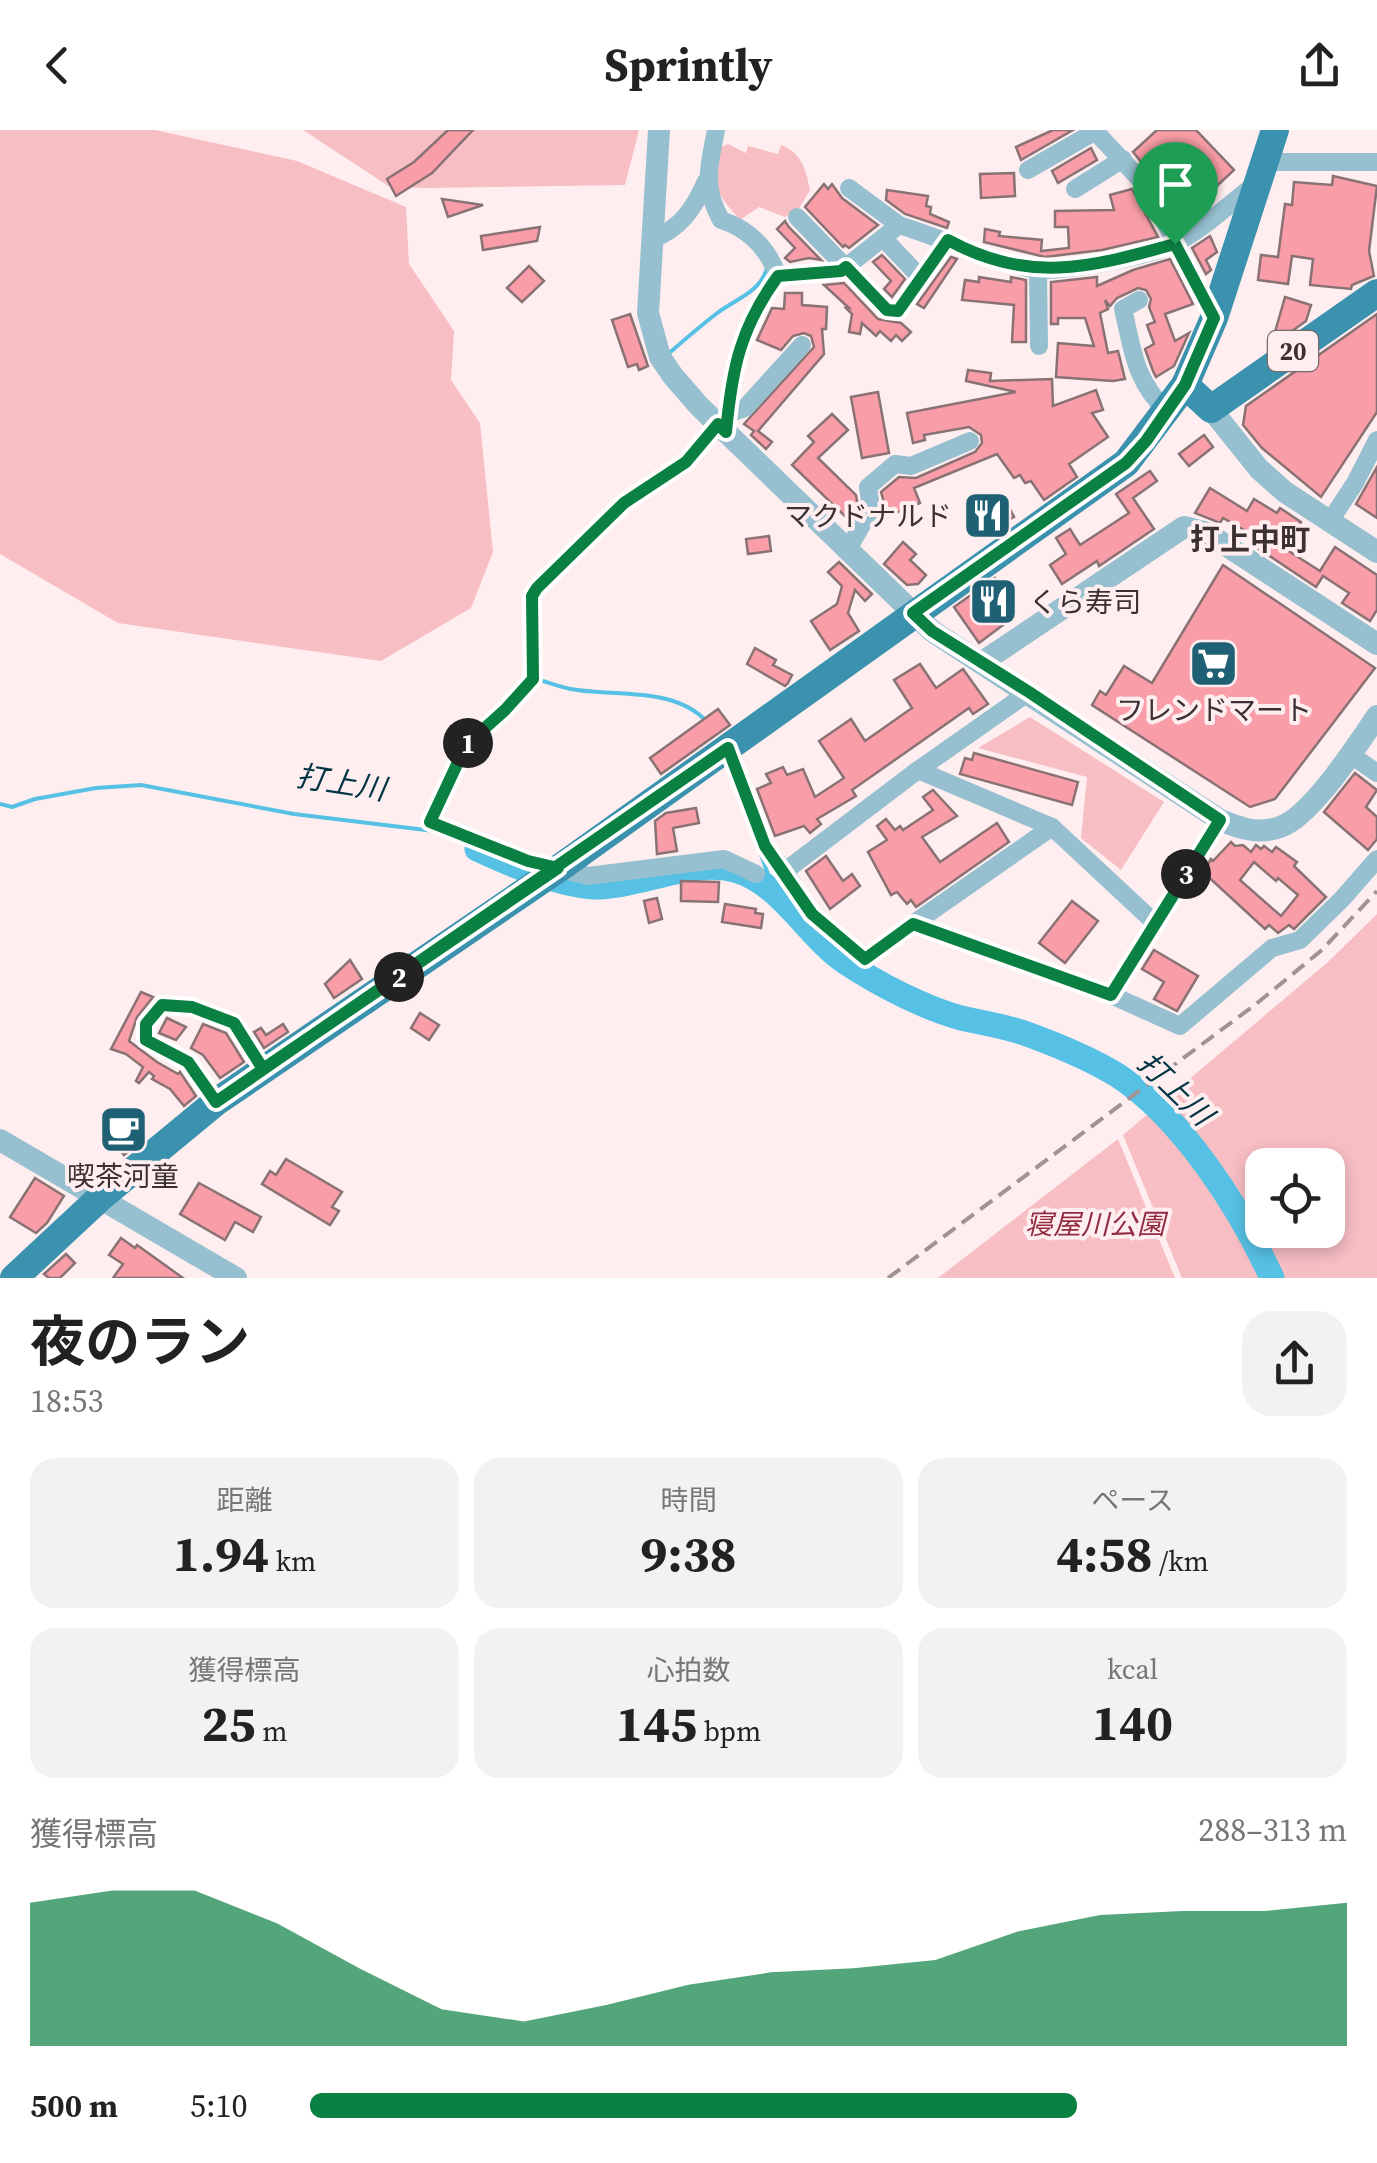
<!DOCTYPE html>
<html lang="ja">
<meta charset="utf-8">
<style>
:root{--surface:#fff;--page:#f2f2f2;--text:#222;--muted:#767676;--accent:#0b8043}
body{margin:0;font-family:"Source Serif 4","Noto Sans JP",serif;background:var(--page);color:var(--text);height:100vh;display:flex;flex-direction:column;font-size:38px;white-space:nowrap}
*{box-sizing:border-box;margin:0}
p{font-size:32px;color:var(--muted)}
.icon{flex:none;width:55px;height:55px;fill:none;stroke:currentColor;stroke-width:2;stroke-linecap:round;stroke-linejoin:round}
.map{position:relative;height:1148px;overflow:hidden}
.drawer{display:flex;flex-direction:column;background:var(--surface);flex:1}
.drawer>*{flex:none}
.tools{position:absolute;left:1245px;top:1018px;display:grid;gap:20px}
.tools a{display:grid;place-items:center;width:100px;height:100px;border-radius:20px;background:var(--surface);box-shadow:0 5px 15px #0003;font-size:50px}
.pin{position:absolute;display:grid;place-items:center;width:85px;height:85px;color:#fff;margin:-102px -42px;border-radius:50% 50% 50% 0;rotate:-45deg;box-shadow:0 0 10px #0007}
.pin .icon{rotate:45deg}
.km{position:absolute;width:50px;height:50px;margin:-25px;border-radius:50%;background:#222;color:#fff;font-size:28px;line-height:50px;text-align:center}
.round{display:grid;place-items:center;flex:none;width:105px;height:105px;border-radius:30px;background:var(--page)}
.headline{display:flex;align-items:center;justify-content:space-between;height:170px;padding:0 30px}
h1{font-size:55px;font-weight:700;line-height:75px}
.metrics{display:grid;grid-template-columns:repeat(3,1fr);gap:15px;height:170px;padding:10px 30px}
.metrics div{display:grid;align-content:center;border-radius:25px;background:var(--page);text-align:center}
.metrics b{font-size:50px;font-weight:700}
.metrics small{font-size:28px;font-weight:400}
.metrics p{font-size:28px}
.chart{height:280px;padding:20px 30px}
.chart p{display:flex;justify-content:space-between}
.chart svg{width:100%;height:180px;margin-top:10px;fill:var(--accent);opacity:.7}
ul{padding:0 30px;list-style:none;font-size:32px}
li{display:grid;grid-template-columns:160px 120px 1fr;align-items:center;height:75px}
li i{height:25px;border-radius:12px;background:var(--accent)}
header{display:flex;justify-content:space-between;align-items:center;height:130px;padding:0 30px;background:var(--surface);font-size:45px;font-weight:700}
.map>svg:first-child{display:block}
.green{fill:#f7bec4;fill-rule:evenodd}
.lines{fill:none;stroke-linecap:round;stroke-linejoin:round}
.stream{stroke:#57c1e5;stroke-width:4}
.river{stroke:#57c1e5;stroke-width:25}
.building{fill:#f99ea8;stroke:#8a7274;stroke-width:2.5;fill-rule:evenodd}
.minor{stroke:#96bfcf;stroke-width:18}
.tertiary{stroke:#96bfcf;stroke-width:22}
.primary{stroke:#3a92ae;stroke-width:28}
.rail{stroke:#a09394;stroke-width:4;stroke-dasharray:15 8;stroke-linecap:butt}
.route-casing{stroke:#fff;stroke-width:20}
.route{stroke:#0b8043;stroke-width:12}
.labels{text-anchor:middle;stroke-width:8;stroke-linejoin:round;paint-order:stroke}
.shield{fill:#ffeeef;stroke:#766a6b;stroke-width:2.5}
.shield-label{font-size:25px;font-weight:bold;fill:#3b3132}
.poi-label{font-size:28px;fill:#3b3132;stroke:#ffeeef}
.park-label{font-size:28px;font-style:italic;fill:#932b41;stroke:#ffeeef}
.neighbourhood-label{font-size:30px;font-weight:bold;fill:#3b3132;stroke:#ffeeef}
.water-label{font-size:30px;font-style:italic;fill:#023544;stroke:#ffeeef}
</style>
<header><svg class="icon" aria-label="back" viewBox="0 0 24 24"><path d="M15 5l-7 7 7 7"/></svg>Sprintly<svg class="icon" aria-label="share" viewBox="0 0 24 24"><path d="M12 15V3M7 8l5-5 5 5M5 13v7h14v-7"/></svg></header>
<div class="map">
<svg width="1377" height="1148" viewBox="0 0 1377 1148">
<rect width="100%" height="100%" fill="#ffeeef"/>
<g class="green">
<path d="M0,0H155L297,31L406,77L409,134L454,201L451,250L480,293L493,422L471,478L381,531L118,493L0,424Z"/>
<path d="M303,0H639L625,55L423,58L390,57Z"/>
<path d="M728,14L746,23L748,16L778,24L781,15C802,23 806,40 810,60L798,80L785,87L759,77L740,90C712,58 714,58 719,18Z"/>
<path d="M1030,587L1164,672L1121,740L1081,708L1087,647L978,618Z"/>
<path d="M1377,784V1148H1182L1123,1005L1328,832ZM1262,1035H1328V1100H1262Z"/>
<path d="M1118,1009L1175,1148H938Z"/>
</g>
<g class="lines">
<g class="stream">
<path d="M667,225C683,211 699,197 716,184C735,169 760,163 767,138"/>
<path d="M540,550C550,553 560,557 571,559C613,567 675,556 707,592"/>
<path d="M0,674L12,677L35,669L96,658L141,655L294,684L434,701"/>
<path d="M761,724L775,765"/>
</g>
<path class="river" d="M477,719C509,734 565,758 600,757C644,755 691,729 735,740C780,752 808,807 845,832C878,854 922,877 961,888C983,893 1005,896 1027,904C1057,915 1089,928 1117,945C1182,987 1240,1078 1272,1148"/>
</g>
<g class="building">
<path d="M448,0H473L432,43L396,66L387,49L414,32Z"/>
<path d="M1053,0H1073L1021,30L1016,17Z"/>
<path d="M1157,0H1196L1234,40L1185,86L1133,22Z"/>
<path d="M1091,18L1097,30L1058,53L1052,41Z"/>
<path d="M1014,43L1015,66L981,68L980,44Z"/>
<path d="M1333,46L1377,56L1369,121L1374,146L1352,155L1351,159L1310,155L1313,129L1292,126L1288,154L1258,150L1261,125L1278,127L1285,74L1292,75L1294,52L1332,55Z"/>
<path d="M824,54L828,59L832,54L842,68L878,95L849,118L845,115L843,117L805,77Z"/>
<path d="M1132,59L1158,107L1102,120L1045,127L984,112L985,99L1000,102L999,106L1042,110L1041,121L1069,118L1068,97H1055V81L1114,80L1110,65Z"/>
<path d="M887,60L928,66L926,76L931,77L930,84L949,92L947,98L905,84L886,70Z"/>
<path d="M442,69L483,75L448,87Z"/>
<path d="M785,91L788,96L821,130L809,128L790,132L785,128L795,118L777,99Z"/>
<path d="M540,97L537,111L483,120L481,106Z"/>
<path d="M1210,106L1217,122L1206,130L1211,140L1206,144L1192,118Z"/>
<path d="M882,125L905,149L892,167L884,159L891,151L873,132Z"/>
<path d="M951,127L957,129L924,178L917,174Z"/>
<path d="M1170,129L1193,174L1165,184L1175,211L1189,203L1174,236L1156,247L1153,241L1145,219L1154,214L1147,195L1155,192L1149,177L1151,169L1146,160L1138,158L1117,168L1110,176L1105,170L1108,179L1100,183L1108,223L1118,221L1125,249L1113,251L1056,247L1058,213L1094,216L1085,188H1058V194H1051V152L1097,147V156L1133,140Z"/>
<path d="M529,136L544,151L522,172L507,158Z"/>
<path d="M979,147L1011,152V147L1026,150V212H1012L1014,175L962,170L965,150L979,152Z"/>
<path d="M844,153L878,189L901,193L911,202L902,211L896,205L891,211L880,201L876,206L862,193L860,204L849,202L852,184L846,178H849L824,155Z"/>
<path d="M785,163H802V175L827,177L826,199H822L824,224L758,301L772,312L766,319L751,305L754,301L744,294L814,217L811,206L804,203L793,206L781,220L757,210L772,178L784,179Z"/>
<path d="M1285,167L1311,175L1306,191L1271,216Z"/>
<path d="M630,184L648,236L639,240L637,234L628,237L612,190Z"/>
<path d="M1377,184V282L1321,367L1262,318L1243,295L1246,276Z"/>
<path d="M968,240L991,243L990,251L1052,249L1053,276L1096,260L1103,280L1092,283L1108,307L1069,334L1077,347L1044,370L1031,351L1025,353L1020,345L1014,348L997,324L914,358L920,373L888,386L881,362L899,347L916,348L975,322L982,313L981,305L969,297L924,305L925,310L913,313L907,283L1016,262L966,251Z"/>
<path d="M878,262L889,323L862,328L851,267Z"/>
<path d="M832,284L848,300L818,328L856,365L858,376L850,391L792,335L814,312L808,306Z"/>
<path d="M1204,305L1213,317L1189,336L1179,324Z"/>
<path d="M1377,337V388L1356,374Z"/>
<path d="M1150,341L1157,351L1133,368L1154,399L1099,436L1097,431L1062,454L1050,435L1066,424L1056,408L1070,399L1080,415L1129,383L1116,364Z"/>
<path d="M1210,358L1247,381L1254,369L1277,383L1280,378L1301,392L1284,418L1320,441L1335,417L1377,445V480L1370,491L1342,473L1349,463L1323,446L1316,457L1256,417L1261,410L1223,388L1220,393L1195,383Z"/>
<path d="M1000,367L1002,371L1005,369L1014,387L981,404L970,386Z"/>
<path d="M769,406L771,421L748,424L746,409Z"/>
<path d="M903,412L916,424L910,430L926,445L918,454L907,455L884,434Z"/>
<path d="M839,432L872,464L865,471L855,460L848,483L859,501L830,520L811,491L837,474L842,456L828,442Z"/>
<path d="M1223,435L1375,538L1275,669L1250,677L1092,575L1100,561L1106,565L1124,536L1152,553Z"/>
<path d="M995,448L1010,470L1006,473L1015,486L979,513L954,477Z"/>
<path d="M755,518L776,530L773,535L792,545L788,553L785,556L747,534Z"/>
<path d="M920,534L936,558L963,539L988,574L973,584L969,578L852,660L856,666L817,689L821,694L810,703L804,696L775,706L757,659L771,653L766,644L783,637L787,645L803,639L815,667L844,648L819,611L851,589L865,611L912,578L894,550Z"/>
<path d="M718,579L730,595L661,644L650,628Z"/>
<path d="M974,623L1078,652L1072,675L960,644L965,628L972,630Z"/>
<path d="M1355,643L1377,660L1366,677L1377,687V709L1368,720L1324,682Z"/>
<path d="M933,660L957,686L922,707L940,732L997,693L1009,712L916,777L911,770L907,774L897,762L891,765L868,722L887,710L877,696L886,689L895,700L900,696L903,700L933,680L923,667Z"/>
<path d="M696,678L699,693L673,698L677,721L657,724L655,691L666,683Z"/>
<path d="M1231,712L1235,716L1243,715L1251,722L1256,715L1261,719L1264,716L1272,722L1276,717L1297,732L1294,736L1326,767L1294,799L1289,795L1278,803L1269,795L1265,799L1203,742L1211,729L1213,731ZM1254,732L1276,751L1278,748L1298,765L1281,786L1240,750Z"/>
<path d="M826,726L843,751L852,744L860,756L830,779L806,741Z"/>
<path d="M681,751L719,752L718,772L681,771Z"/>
<path d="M657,768L662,789L649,793L644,771Z"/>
<path d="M1072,771L1098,791L1065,833L1039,813Z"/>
<path d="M725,774L756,779L755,783L763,784L761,798L722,792Z"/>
<path d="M1154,820L1198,846L1177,881L1154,869L1164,852L1142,839Z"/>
<path d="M350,830L362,849L334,868L325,854Z"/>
<path d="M141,862L153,867L137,887L129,911L157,932L178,944L180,942L196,966L184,976L170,959L152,949L154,946L149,942L139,953L136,951L143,937L126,924L111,919Z"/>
<path d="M420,883L439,895L429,910L411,898Z"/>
<path d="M167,888L186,897L176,910L159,903Z"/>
<path d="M203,894L226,903L244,932L220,948L203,925L191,918Z"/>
<path d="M283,894L288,902L264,918L254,902L261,898L266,905Z"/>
<path d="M130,998L141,1011L124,1025L113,1012Z"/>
<path d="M286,1029L342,1062L332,1077L339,1081L330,1095L262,1054L270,1041L276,1045Z"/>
<path d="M35,1048L64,1066L47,1093L36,1103L10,1087Z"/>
<path d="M199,1053L261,1087L253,1102L235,1092L225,1110L180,1084Z"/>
<path d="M121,1108L135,1118L137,1115L183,1148H113L123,1134L109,1125Z"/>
<path d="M66,1124L75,1133L60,1148H49L44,1144Z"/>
</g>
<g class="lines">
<g class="minor">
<path d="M716,0C709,37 702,55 721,90C749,99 768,119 778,146"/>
<path d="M1094,0L1147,57L1214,188"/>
<path d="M1264,32H1377"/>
<path d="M1028,40L1096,1"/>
<path d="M849,58L899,95"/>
<path d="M1075,59L1123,29"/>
<path d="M797,87L887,180L897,181L948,110"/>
<path d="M883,108L921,148"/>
<path d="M651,110C680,99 694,79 706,51"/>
<path d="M1038,140L1039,216"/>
<path d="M1139,170L1123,179C1133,220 1134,250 1167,281"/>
<path d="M728,284L745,278L802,215"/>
<path d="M718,294L686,332L624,373L537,458L532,466L533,549L505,581L466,615L430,691L529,731L588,746L724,729L756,744"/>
<path d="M726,302C731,239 740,197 778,146L841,141L899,95C944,109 985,129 1032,139C1058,144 1152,126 1176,113C1205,98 1231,72 1257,53"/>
<path d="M1330,391L1355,353L1377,310"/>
<path d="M847,421L871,379L868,357L895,334L911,336L970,311"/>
<path d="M728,618L765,716L785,741L918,640L1029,562"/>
<path d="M1351,625L1377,643"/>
<path d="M1052,697L1155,793"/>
<path d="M785,741L811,785L865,829L913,794L1111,865L1180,896L1272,818L1300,810L1342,769L1377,729"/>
<path d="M913,794L1052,697L918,640"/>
<path d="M1111,865L1220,690"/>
<path d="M216,972L188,932L146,910L147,894L162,875L192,877L234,893L263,939"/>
</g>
<g class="tertiary">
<path d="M659,0L648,183L660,227L673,246L699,276L932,501L1220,690C1239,698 1259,705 1280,697C1311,687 1358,614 1377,586"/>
<path d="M1211,279L1259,339L1285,362L1377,422"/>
<path d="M981,533L1184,397L1207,403L1377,514"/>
<path d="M0,1010L236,1148"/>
</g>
<g class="primary">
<path d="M1185,255L1211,279L1377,163"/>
<path d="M14,1148L101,1067L216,972L558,739L1126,333L1185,255L1214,188L1275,0"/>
</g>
<path class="rail" d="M888,1148L1256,874L1322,820L1377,761"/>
</g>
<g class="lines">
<defs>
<path id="route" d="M1175,114C1091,137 1030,155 948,110L898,181L887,180L846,137L841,141L778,146C740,198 732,239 726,302L718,294L686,332L624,373L537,458L532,466L533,549L505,580L466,615L430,692L528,731L558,738L263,939L234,893L192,877L162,875L146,894V910L188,932L216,972L728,618L765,716L812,784L865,829L913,794L1111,865L1220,690L1029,562L932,501L913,483L1126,333L1146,311L1185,255L1214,188L1175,114"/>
</defs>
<use href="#route" class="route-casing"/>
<use href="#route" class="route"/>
</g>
<defs>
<symbol id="restaurant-square" viewBox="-11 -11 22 22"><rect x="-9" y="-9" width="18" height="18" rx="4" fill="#1f6075" stroke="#ffeeef"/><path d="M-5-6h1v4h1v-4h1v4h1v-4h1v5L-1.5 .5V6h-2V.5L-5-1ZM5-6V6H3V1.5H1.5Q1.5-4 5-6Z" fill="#fff"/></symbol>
<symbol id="supermarket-square" viewBox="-11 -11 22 22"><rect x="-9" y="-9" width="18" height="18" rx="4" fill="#1f6075" stroke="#ffeeef"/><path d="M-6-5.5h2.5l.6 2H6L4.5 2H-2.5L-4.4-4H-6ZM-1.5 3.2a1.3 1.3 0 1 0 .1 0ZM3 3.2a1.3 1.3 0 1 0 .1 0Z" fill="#fff"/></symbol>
<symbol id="cafe-square" viewBox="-11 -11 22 22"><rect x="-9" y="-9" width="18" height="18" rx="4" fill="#1f6075" stroke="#ffeeef"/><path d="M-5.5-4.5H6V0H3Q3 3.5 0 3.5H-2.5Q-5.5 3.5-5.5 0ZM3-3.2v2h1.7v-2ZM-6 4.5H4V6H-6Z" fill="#fff"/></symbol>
</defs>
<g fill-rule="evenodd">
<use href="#restaurant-square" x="960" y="358" width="55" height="55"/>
<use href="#restaurant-square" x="966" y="444" width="55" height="55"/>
<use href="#supermarket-square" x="1186" y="506" width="55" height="55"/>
<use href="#cafe-square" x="96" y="972" width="55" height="55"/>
</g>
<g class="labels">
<rect class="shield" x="1268" y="201" width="50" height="40" rx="8"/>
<g class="shield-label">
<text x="1293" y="230">20</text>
</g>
<g class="poi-label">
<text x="952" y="396" text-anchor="end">マクドナルド</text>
<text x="1029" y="482" text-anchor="start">くら寿司</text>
<text x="1214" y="590">フレンドマート</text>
<text x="123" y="1056">喫茶河童</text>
</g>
<g class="park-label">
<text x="1095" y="1104">寝屋川公園</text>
</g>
<g class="neighbourhood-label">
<text x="1250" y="420">打上中町</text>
</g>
<g class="water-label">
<text transform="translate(341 653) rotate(9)" y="10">打上川</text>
<text transform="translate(1175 959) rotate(44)" y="10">打上川</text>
</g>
</g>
</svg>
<div class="tools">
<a><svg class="icon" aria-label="locate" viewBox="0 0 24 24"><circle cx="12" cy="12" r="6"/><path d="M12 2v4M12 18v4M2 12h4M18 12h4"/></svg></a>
</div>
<div class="pin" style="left:1175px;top:114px;background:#1e9e55"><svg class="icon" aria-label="arrive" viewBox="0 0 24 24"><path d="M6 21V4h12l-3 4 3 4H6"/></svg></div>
<b class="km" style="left:468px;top:613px">1</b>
<b class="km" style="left:399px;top:847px">2</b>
<b class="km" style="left:1186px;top:744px">3</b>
</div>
<section class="drawer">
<div class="headline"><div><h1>夜のラン</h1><p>18:53</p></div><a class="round"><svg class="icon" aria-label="share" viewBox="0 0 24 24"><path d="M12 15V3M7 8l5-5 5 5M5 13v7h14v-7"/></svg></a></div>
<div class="metrics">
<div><p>距離</p><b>1.94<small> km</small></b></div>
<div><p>時間</p><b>9:38</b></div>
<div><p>ペース</p><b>4:58<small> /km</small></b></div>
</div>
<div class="metrics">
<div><p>獲得標高</p><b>25<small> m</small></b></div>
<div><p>心拍数</p><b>145<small> bpm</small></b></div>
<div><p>kcal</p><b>140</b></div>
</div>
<div class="chart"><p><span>獲得標高</span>288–313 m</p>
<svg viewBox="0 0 160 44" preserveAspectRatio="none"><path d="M0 44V9L10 6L20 6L30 14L40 25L50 35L60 38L70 34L80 29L90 26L100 25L110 23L120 16L130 12L140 11L150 11L160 9V44z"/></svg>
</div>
<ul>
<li><b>500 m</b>5:10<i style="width:74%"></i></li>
</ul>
</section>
